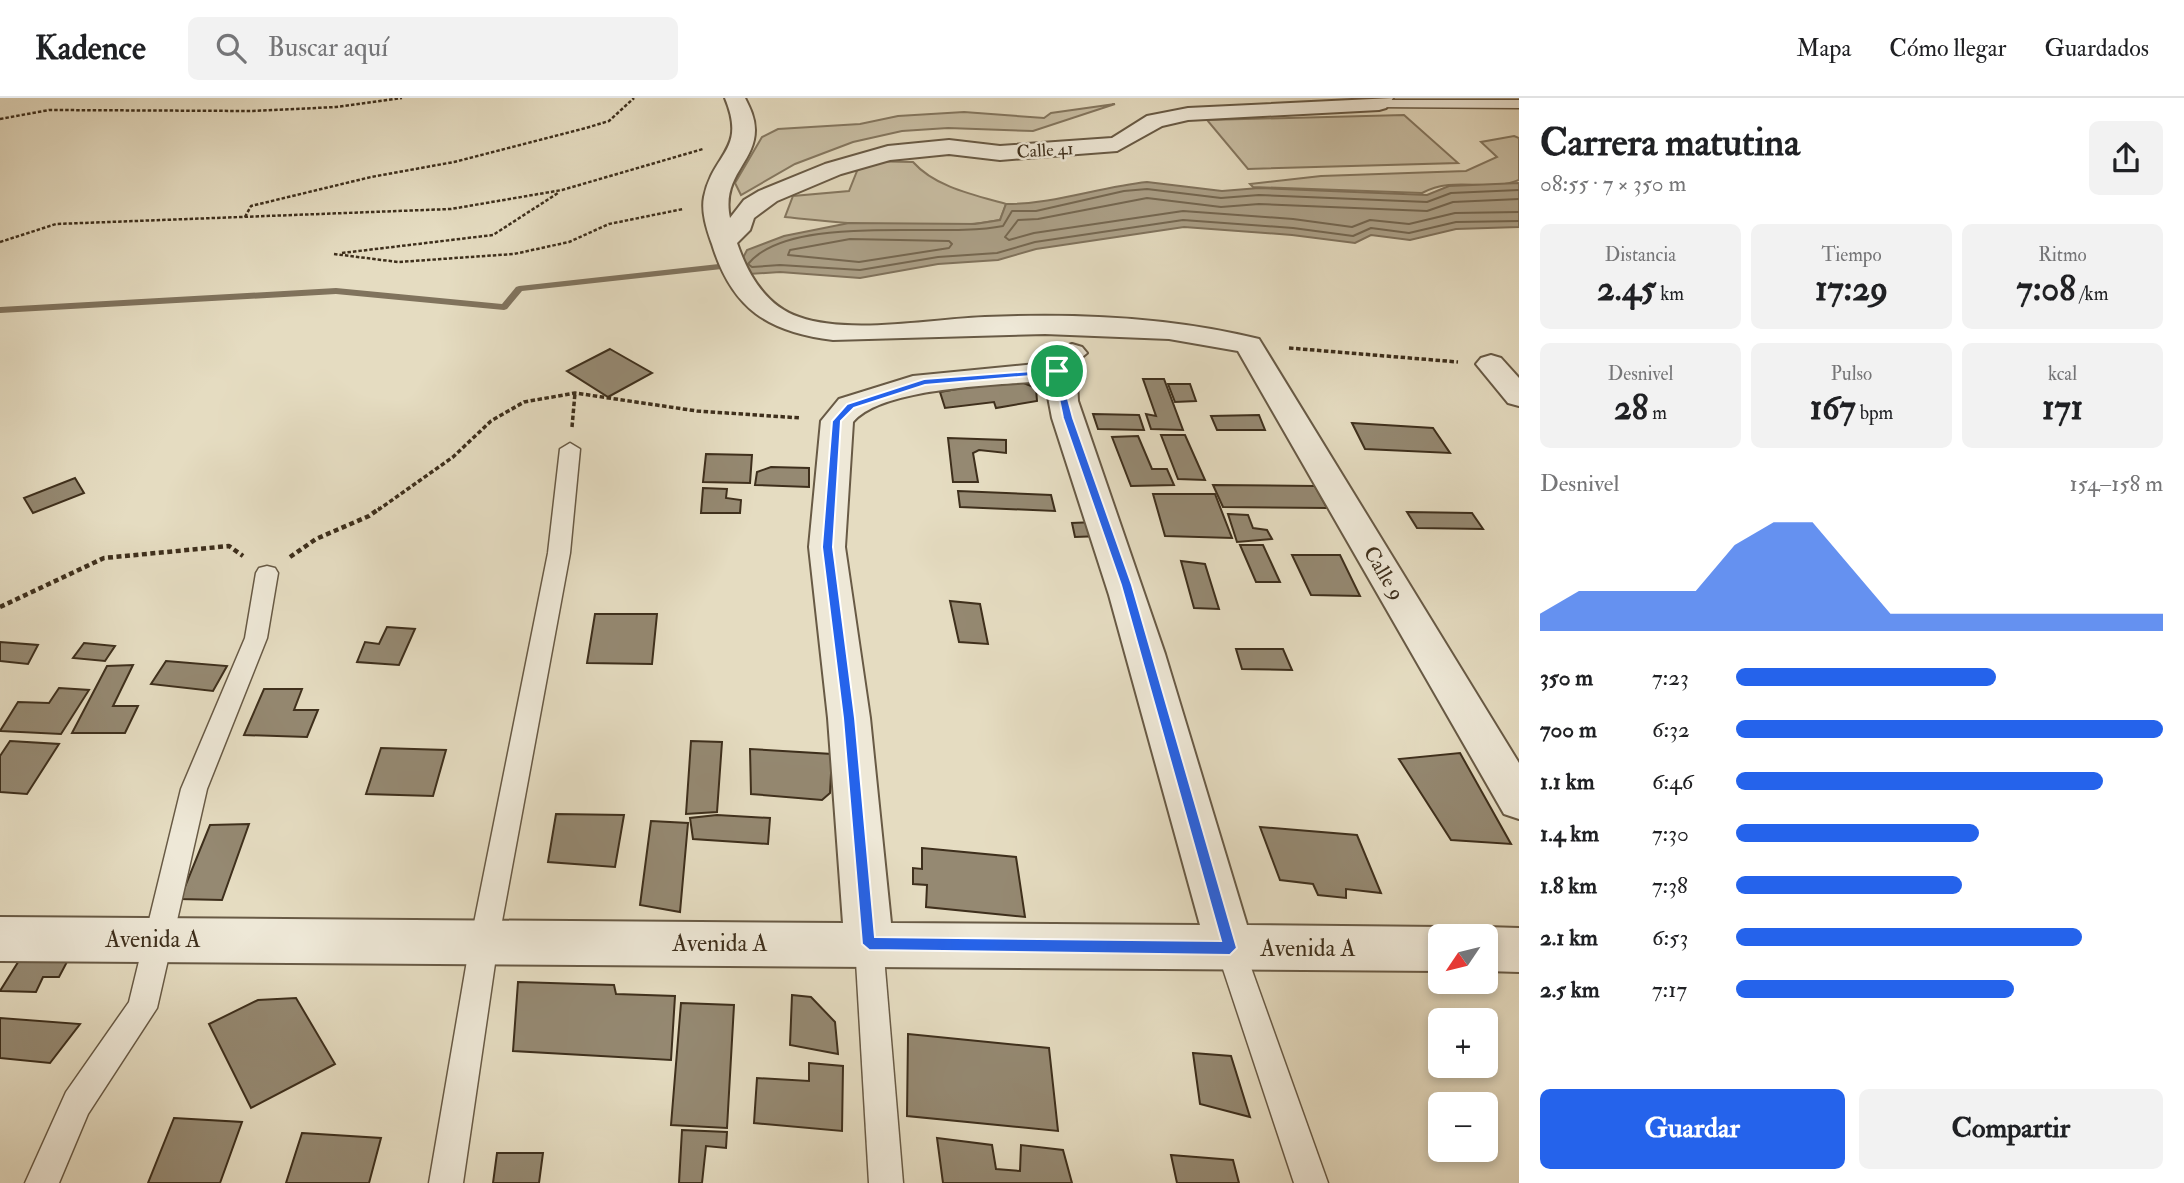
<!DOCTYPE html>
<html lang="es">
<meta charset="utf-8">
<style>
:root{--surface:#fff;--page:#f2f2f2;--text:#202124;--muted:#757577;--line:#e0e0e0;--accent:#2563eb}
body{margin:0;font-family:"IM FELL Double Pica",serif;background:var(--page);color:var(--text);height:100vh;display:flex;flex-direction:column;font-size:26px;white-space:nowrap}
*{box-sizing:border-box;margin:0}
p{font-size:23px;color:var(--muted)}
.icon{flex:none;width:38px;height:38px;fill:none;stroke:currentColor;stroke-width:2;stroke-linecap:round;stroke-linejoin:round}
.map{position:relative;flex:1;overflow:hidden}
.side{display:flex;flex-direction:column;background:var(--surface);width:665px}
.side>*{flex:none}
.needle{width:46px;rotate:235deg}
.fabs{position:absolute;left:1428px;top:826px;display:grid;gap:14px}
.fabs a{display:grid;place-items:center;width:70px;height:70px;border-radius:10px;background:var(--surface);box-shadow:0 4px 10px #0003;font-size:35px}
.pin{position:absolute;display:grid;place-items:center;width:60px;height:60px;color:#fff;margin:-30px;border:4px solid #fff;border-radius:50%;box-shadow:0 2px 7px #0007}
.round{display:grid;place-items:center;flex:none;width:74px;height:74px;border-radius:10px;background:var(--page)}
.summary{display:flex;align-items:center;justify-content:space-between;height:119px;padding:0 21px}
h1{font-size:38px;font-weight:700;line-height:52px}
.stats{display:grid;grid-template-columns:repeat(3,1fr);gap:10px;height:119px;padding:7px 21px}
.stats div{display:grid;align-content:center;border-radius:10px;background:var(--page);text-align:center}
.stats b{font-size:35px;font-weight:700}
.stats small{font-size:19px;font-weight:400}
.stats p{font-size:19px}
.chart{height:196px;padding:14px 21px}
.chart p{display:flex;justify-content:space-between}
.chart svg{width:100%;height:126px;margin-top:7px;fill:var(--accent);opacity:.7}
.primary-button{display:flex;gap:14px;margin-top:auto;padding:14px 21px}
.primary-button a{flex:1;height:80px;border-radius:10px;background:var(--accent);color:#fff;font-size:28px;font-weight:700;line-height:80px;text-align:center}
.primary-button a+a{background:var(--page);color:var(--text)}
ul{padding:0 21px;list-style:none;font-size:23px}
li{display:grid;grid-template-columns:112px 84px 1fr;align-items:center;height:52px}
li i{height:18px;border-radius:9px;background:var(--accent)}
header{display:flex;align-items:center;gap:42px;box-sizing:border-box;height:98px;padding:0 35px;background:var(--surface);border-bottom:2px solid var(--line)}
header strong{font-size:33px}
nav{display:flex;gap:38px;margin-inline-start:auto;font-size:24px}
.search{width:490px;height:63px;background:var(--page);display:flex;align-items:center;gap:18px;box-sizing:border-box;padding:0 24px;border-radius:10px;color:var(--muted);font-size:26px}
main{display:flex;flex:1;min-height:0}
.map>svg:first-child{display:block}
.green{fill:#c9bfa5;stroke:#847760;stroke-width:2}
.water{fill:#aca189;stroke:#80735d;stroke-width:2}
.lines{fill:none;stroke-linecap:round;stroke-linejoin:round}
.shore{stroke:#756852;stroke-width:2}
.stream{fill:#80735d;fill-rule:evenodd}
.building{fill:#958972;stroke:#3e2f1c;stroke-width:2}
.lane-casing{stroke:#685a45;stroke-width:3}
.street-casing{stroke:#685a45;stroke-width:4}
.path-far2{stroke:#3e2f1c;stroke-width:2.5;stroke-dasharray:3.5 2;stroke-linecap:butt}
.path-far1{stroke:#3e2f1c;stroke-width:3.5;stroke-dasharray:4.5 2.5;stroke-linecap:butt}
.path{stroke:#3e2f1c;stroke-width:4.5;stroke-dasharray:5 3.5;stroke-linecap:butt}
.lane{fill:#eee8d7;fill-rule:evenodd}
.street{fill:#eee8d7;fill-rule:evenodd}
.route{fill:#2563eb;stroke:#fff;stroke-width:2;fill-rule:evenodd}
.labels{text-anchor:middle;stroke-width:5;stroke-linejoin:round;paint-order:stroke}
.far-street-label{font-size:18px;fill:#3e2f1c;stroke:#eee8d7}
.street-label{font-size:21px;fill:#3e2f1c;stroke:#eee8d7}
.near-street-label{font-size:24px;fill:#3e2f1c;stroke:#eee8d7}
</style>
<header>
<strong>Kadence</strong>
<div class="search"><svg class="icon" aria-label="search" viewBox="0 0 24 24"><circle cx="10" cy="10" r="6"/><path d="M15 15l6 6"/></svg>Buscar aquí</div>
<nav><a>Mapa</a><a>Cómo llegar</a><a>Guardados</a></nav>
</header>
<main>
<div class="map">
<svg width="1519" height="1085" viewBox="0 0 1519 1085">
<rect width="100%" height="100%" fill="#e5dcc1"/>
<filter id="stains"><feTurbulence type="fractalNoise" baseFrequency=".00286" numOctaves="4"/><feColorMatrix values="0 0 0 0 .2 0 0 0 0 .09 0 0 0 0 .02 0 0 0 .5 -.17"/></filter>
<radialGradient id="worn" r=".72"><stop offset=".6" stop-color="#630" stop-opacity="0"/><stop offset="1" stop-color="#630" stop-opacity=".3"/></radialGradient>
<g class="green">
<path d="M1115,6L1033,33L948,30L902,33L853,44L795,66L741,97L735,85L762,39L778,31L860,26L898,18L964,14L1044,20L1051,15Z"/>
<path d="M1404,17L1458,65L1248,71L1207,22Z"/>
<path d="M1514,38L1519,40V82C1488,95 1455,77 1422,95L1253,89L1250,86L1321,78L1466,73L1497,59L1481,44Z"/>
<path d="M861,63L913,64C935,89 974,97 1006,106L1000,122C930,135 855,126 785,119L793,98L849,93Z"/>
</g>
<path class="water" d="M1147,84L1222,93L1259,90L1427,97L1449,88L1519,85V129L1456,131L1410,142L1371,137L1355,145L1292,137L1184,129L1036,151L998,162L938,166L860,180L780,174L734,177L747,152L784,138L849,125L975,126L1000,122L1006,106C1054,106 1099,89 1147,84Z"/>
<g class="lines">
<g class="shore">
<path d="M1519,92L1451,95L1427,104L1259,97L1221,100L1147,91L1124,93L1036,113H1012L1003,128C939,141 791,114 748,166L752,169L780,167L860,172L938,159L997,155L1035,144L1183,122L1293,130L1353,138L1371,130L1409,135L1456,124L1519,123"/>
<path d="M1519,101L1453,104L1427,113L1259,106L1221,109L1147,100L1038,121L1018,122L1005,139L1009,142L1034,135L1183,113L1293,121L1352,129L1370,122L1409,126L1455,115L1519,114"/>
<path d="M850,141L949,143L952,146L949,150L859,164L788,157L790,152Z"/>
</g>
<path class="stream" d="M737,164L741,167L740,169L522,193L507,211L504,212L336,196L0,215V209L336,190L502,206L516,189L519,188Z"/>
</g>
<g class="building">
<path d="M610,251L652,275L608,299L567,273Z"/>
<path d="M1014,281L1036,290L1037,303L996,310L994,304L945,310L940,294Z"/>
<path d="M1143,281H1164L1183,332L1151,331L1146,316L1156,318Z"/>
<path d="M1168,286H1190L1196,303L1175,304Z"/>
<path d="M1093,316L1139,317L1144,332L1098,331Z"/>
<path d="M1259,317L1265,332H1217L1211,318Z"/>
<path d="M1352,325L1433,330L1450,355L1365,351Z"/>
<path d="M1161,337H1185L1205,382L1178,381Z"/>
<path d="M1138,338L1152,371H1167L1174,387L1131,388L1112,339Z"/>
<path d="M948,340L1006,342V355L979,352L973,355L978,384H953Z"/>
<path d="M706,356L752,357L750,385L703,384Z"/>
<path d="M771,369L809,370V389L755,387L757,374Z"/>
<path d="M75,380L84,395L33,415L24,400Z"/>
<path d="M1213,387L1315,388L1327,410L1223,409Z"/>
<path d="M703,390L727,391L726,400L741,402L740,415H701Z"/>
<path d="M958,393L1051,397L1055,413L960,409Z"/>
<path d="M1153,396H1215L1232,440L1165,438Z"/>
<path d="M1407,414L1472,415L1483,431L1417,430Z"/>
<path d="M1228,416L1248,417L1253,430L1267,432L1272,441L1237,444Z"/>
<path d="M1095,424L1101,438L1075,439L1072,425Z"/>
<path d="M1240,447H1263L1280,484H1256Z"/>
<path d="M1292,457H1340L1360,498L1311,497Z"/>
<path d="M1181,463L1205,466L1219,511L1194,510Z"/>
<path d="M950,503L980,506L988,546L959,544Z"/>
<path d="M595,516H657L652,566L587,565Z"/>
<path d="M387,529L415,531L399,567L357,564L365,544L379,546Z"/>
<path d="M0,544L38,547L28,566L0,563Z"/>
<path d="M84,545L115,548L105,563L73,560Z"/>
<path d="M1236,551H1283L1292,572L1242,571Z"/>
<path d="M166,563L227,568L213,593L151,586Z"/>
<path d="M133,567L113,608H138L125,635H72L107,568Z"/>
<path d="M59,590L89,592L61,636L0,633L18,604L49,605Z"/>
<path d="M264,591H302L294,612H318L307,639L244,637Z"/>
<path d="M10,643L59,646L27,696L0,694V658Z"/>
<path d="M691,643L722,644L717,714L686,716Z"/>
<path d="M381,650L446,652L433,698L366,696Z"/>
<path d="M750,651L832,656L830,695L822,702L751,696Z"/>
<path d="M1460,655L1511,746L1451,742L1399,661Z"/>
<path d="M556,716L624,717L615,769L548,764Z"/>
<path d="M717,717L770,720L768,746L693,741L690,720Z"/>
<path d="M651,723L688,725L680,814L640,807Z"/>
<path d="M249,726L222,802L180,801L210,727Z"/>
<path d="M1260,729L1357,737L1381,795L1346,791V800L1318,797L1313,786L1280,782Z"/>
<path d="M922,750L1016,759L1025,819L926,809L927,787L913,786V770L922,771Z"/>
<path d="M20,861L68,862L59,879H43L36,894L0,893Z"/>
<path d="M518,884L614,887L616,896L675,898L671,962L513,953Z"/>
<path d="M792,897L811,899L835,924L838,956L790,947Z"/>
<path d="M296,900L335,966L251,1010L209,926L258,902Z"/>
<path d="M681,905L734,907L727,1030L671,1027Z"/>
<path d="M0,920L80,926L50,965L0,960Z"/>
<path d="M908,936L1049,950L1058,1033L907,1018Z"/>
<path d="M1193,955L1231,958L1250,1019L1200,1006Z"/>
<path d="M809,965L843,968L842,1033L754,1025L757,980L809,983Z"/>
<path d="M174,1020L242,1024L220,1085H148Z"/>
<path d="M682,1032L727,1034L726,1050L706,1048L702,1085H679Z"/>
<path d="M302,1035L381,1040L369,1085H286Z"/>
<path d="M937,1040L992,1047L996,1071L1020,1073L1021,1047L1063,1052L1072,1085H943Z"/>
<path d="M497,1055H543L539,1085H493Z"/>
<path d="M1171,1057L1233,1062L1239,1085H1177Z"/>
</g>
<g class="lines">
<defs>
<g id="lane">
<path d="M1379,2H1519V10L1375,9V3Z"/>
<path d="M570,345L580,351L570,455L498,845L463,1085H429L470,845L548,455L560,351Z"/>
<path d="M267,468L275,470L278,475L267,540L207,691L157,910L88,1016L59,1085H25L66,994L129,904L181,691L245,540L256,475L259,470Z"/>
<path d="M869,833L879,837L883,846L903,1085H869L855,846L859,837Z"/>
<path d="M1230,837L1240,841L1244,850L1328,1085H1294L1216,850L1220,841Z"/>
</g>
<g id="street">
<path d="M725,0H745C750,10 755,20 755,32C755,65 721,78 730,120L744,102L759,93L825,66L888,48L949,42L1000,48L1112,40L1147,18L1188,10L1393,0L1386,10L1379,12L1188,22L1162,28L1117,53L1000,62L949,56L890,62L841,76L777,103L754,120L750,132L737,145C748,177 766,208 799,219C849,237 932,221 985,219C1076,215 1171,219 1259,241L1519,665V721L1504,716L1238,253L1169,241L1045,236L833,242C768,234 732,211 712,146C707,132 701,114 704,99C713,54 747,53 725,0Z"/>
<path d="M1072,246L1082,249L1087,255L1076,264L1078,303L1165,556L1247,827L1440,829L1459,838H1440V873L0,863V819L843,825L828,620L809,449L821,323L839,301L913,278L1046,265L1052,253ZM1045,283L1052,320L1109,497L1200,827L891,825L870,620L845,449L853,324C882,289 999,287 1045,283Z"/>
<path d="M1491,257L1501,260L1519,280V308L1508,305L1476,266L1481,260Z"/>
<path d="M1486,829L1519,830V874L1486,873V838H1467Z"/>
</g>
</defs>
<use href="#lane" class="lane-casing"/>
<use href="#street" class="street-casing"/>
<g class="path-far2">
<path d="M0,21L49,12L253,13L336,9L402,0"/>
<path d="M245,119L251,108L371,79L454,64L586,30L609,23L634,0"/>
<path d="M0,144L56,126L451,111L562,92L703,51"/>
<path d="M342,155L493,137L558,95"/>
<path d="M334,156L398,164L514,156L569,144L609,126L683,111"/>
</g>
<g class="path-far1">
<path d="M1289,250L1458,264"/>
<path d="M572,329L575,295"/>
<path d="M378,412L453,359L491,323L524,304L575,295L697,313L801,320"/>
</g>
<g class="path">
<path d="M290,459L316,441L369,418L380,410"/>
<path d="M0,509L104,460L229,448L243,458"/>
</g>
<use href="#lane" class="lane"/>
<use href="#street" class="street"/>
</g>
<path class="route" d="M1060,271L1073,320L1132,487L1237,850L1230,857L869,852L862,846L843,620L822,449L832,323L847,306L924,281ZM1054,276L1063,320L1121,487L1221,843L875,839L855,620L833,449L841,323L854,310L925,287Z"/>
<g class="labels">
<g class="far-street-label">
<text transform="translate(1045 52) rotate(-4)" y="6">Calle 41</text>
</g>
<g class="street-label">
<text transform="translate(1384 475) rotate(59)" y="7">Calle 9</text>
</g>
<g class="near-street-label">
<text x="153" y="849">Avenida A</text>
<text x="720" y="853">Avenida A</text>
<text x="1308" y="858">Avenida A</text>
</g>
</g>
<rect width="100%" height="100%" filter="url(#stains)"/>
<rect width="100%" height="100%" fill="url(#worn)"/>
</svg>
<div class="fabs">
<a><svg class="needle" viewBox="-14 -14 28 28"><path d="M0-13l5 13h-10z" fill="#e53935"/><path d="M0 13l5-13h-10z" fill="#757577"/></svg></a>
<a>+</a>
<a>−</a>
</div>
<div class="pin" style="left:1057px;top:273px;background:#1e9e55"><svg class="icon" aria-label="arrive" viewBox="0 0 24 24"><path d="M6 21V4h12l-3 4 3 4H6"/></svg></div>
</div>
<section class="side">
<div class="summary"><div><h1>Carrera matutina</h1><p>08:55 · 7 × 350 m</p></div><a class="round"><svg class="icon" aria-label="share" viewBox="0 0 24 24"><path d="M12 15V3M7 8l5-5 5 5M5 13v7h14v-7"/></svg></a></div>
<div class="stats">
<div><p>Distancia</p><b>2.45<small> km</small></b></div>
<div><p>Tiempo</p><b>17:29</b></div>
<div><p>Ritmo</p><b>7:08<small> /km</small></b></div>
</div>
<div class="stats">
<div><p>Desnivel</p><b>28<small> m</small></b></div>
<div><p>Pulso</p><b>167<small> bpm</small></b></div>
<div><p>kcal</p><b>171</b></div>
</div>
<div class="chart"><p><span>Desnivel</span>154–158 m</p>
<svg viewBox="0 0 160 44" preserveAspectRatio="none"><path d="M0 44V38L10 30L20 30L30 30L40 30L50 14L60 6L70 6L80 22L90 38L100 38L110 38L120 38L130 38L140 38L150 38L160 38V44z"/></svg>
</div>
<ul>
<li><b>350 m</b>7:23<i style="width:61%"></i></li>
<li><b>700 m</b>6:32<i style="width:100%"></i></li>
<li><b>1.1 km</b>6:46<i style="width:86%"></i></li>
<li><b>1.4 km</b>7:30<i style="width:57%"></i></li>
<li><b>1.8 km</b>7:38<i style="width:53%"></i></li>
<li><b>2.1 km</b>6:53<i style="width:81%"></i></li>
<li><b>2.5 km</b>7:17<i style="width:65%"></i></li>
</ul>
<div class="primary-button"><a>Guardar</a><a>Compartir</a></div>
</section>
</main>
